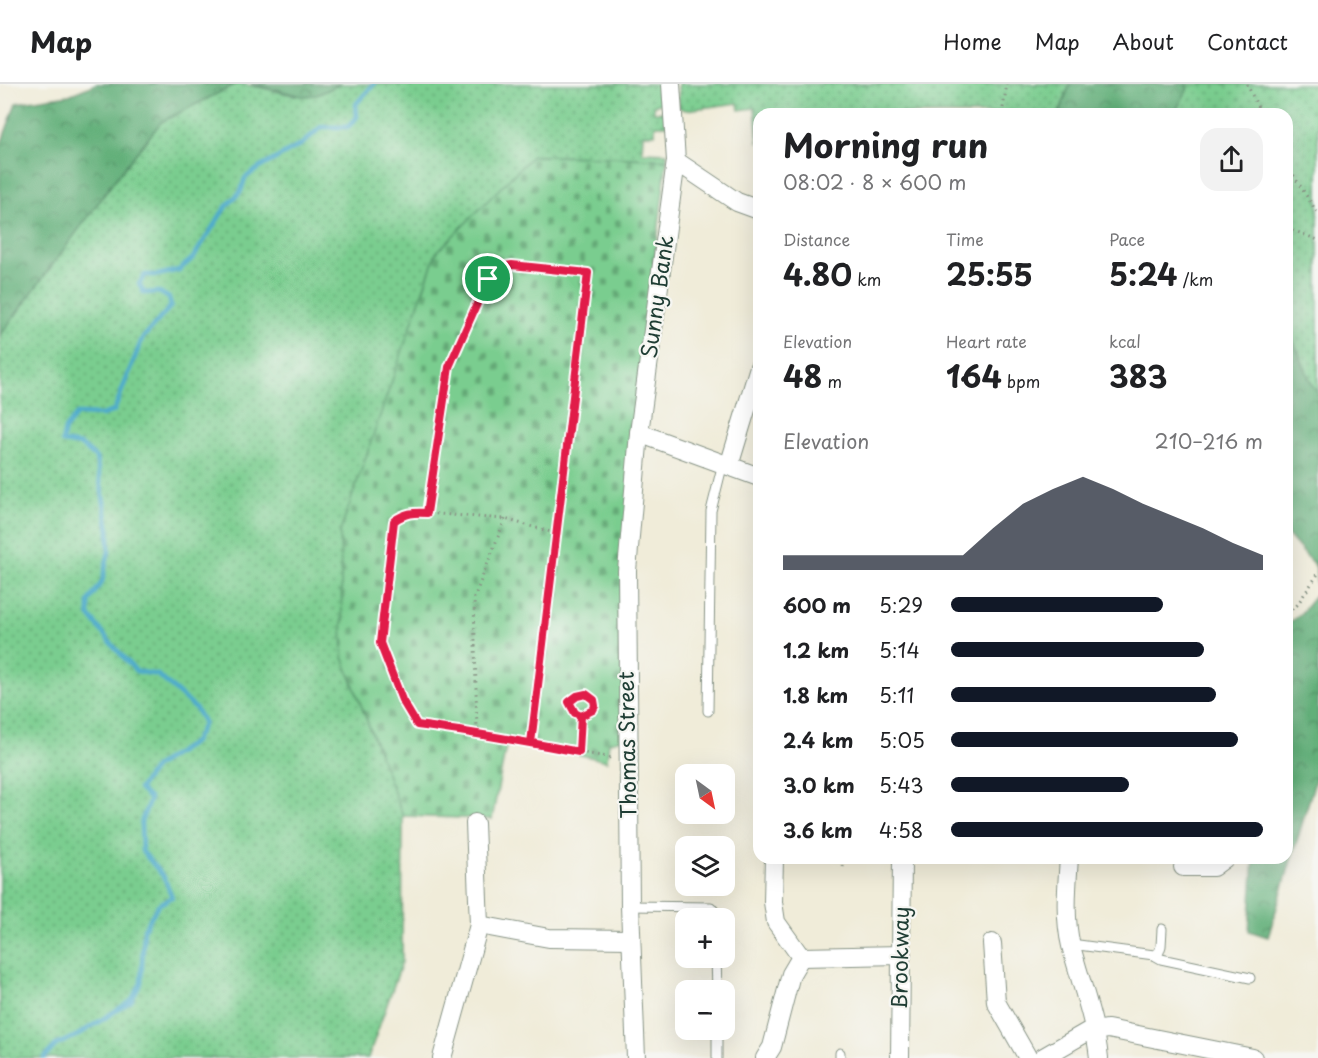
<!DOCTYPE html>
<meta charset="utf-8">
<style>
:root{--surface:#fff;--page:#f2f2f2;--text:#202124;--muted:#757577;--line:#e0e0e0;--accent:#111827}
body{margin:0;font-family:"Playpen Sans",sans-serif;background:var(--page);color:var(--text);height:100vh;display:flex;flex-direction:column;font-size:22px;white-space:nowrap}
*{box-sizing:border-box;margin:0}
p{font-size:20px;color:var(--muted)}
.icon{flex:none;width:33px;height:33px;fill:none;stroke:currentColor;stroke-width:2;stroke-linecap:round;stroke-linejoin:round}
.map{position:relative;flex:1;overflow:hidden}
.details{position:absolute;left:753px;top:24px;width:540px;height:756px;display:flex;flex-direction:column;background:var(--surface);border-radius:18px;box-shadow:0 6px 24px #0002}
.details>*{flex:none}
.needle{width:39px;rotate:147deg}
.fabs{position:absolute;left:675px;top:680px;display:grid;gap:12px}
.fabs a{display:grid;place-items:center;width:60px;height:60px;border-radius:12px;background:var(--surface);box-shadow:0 6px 24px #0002;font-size:30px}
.pin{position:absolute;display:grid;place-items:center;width:51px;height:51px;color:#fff;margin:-26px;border:3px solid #fff;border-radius:50%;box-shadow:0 2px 6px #0007}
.round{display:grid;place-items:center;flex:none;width:63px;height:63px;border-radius:18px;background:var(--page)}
.head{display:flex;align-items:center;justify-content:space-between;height:102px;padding:0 30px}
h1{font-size:33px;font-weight:700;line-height:45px}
.figures{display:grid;grid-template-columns:repeat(3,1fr);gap:9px;height:102px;padding:6px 30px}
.figures div{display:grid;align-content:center}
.figures b{font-size:30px;font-weight:700}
.figures small{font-size:16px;font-weight:400}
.figures p{font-size:16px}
.chart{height:168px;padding:12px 30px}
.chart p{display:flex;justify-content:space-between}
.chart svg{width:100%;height:108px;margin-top:6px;fill:var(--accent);opacity:.7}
ul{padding:0 30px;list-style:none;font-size:20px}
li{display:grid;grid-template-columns:96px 72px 1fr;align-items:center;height:45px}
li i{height:15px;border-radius:8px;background:var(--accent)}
header{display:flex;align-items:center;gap:36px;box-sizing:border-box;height:84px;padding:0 30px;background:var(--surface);border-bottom:2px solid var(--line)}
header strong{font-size:28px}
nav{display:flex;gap:33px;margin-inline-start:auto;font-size:21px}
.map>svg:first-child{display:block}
.grass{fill:url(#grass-dots);stroke:#4c8562;stroke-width:1.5}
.forest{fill:url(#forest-crowns);stroke:#417657;stroke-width:1.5}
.cemetery{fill:url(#cemetery-stones);stroke:#4c8562;stroke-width:1.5}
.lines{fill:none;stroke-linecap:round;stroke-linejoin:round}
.stream{stroke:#4eaacc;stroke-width:4.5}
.service-casing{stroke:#889486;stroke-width:11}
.minor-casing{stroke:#889486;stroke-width:20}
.path{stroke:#889486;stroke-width:3;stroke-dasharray:1.5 4.5;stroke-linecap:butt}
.service{stroke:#fff;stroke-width:9}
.minor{stroke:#fff;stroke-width:18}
.route-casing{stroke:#fff;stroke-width:12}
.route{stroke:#e11d48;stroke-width:8}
.labels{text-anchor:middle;stroke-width:4.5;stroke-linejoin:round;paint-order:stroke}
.street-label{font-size:21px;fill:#1f3d34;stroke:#f6f6f2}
</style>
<header>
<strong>Map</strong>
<nav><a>Home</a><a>Map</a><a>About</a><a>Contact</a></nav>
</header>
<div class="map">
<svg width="1318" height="974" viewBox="0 0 1318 974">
<defs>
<pattern id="grass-dots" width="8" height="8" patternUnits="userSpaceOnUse" patternTransform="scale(1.5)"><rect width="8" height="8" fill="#7acd8f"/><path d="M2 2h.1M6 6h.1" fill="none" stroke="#63a876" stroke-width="1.8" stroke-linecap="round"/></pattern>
<pattern id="forest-crowns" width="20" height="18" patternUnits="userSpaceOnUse" patternTransform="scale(1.5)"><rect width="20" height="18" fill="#63b07a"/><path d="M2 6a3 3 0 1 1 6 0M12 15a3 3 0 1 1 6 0" fill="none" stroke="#519065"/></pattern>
<pattern id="cemetery-stones" width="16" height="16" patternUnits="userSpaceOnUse" patternTransform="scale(1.5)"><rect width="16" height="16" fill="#7acd8f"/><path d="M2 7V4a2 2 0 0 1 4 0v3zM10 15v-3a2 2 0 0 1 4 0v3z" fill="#63a876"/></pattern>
</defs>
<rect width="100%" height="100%" fill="#f6f6f2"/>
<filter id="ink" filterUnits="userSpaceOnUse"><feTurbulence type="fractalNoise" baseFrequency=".0167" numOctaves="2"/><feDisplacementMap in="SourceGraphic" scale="12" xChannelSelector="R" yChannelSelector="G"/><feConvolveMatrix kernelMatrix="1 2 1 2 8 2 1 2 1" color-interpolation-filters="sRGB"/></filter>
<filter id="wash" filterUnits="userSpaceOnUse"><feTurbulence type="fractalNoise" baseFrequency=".008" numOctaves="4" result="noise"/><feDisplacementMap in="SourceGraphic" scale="24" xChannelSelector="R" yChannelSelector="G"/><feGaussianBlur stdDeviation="1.35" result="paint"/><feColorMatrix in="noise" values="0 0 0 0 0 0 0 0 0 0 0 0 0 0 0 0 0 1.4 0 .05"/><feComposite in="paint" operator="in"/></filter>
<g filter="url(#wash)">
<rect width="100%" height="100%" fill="#f0ecd9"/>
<g class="grass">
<path d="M236,0C261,0 295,17 318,10C325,8 333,3 340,0H666L667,19L653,21L654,28H666L667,41H655V50H643L642,68L667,69V76L610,73L532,72L343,573L403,732L402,878L368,974H0V252L120,89L161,38Z"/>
<path d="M678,0H1070L1059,30H759L758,59L755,24L739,26L738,19L686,26L679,24Z"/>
<path d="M1187,0H1318V309L1312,301L1287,242V30H1174L1187,6Z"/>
</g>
<g class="forest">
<path d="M96,0H236L161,38L120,89L0,252V63L16,19L69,11Z"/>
<path d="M251,0H340L317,11L302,12Z"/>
<path d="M1070,0H1187V6L1174,30H1059Z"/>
<path d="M1287,242L1312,301L1318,309V687L1268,853L1249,847L1254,774H1287V541L1302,528L1317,510L1316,483L1287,450Z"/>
</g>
<path class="cemetery" d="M532,72L610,73L667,76L632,360L623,655L609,658L607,677L526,658L506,662L492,735L403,732L343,573L340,448L436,169Z"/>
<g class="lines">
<path class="stream" d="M44,974L56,961L78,951L131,917L141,899L144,845L158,821L172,813L164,793L142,767L141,738L150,715L139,705L155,683L194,658L204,639L196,625L158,591L136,587L109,557L89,531V517L102,498L109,467V446L96,374L81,361L62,358L65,345L77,330L102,331L114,327L142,255L171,222L169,214L159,208L144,209L139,200L145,191H158L179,186L193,174L225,124L241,107L245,94L259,84L302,60L321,43H348L357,33L356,20L374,0"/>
</g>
</g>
<g filter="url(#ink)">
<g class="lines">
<defs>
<g id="service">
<path d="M708,627L711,427L723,379"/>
<path d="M630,822L711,823L715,828L716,834"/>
<path d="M1071,860L1154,871L1159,868L1161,862L1162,845"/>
<path d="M1154,871L1161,875L1250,894"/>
<path d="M716,873L717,906"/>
<path d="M717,945V974"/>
<path d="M840,969V974"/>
</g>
<g id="minor">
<path d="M676,77L737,118L759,126"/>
<path d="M639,349L759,393"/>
<path d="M729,382L759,283"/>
<path d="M1069,774C1067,803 1064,833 1071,862C1081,900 1095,935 1099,974"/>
<path d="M1183,783H1213L1225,774"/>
<path d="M479,841L549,854L631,855"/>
<path d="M992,859L996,918L1028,974"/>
<path d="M801,873L902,871"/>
<path d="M442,974L479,841L475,739"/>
<path d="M636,974L630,822L627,487L639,349L676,77L671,0"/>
<path d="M765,974L772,963L791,890L801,873L776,838L773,818L774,774"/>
<path d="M900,974L902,774"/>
<path d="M1042,974L1087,948L1108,945L1253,974"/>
</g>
</defs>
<use href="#service" class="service-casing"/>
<use href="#minor" class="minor-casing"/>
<g class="path">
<path d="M1247,0L1261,30"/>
<path d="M1002,30L1007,0"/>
<path d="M1287,81L1318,130"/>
<path d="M1287,144L1318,156"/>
<path d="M427,429L449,283L487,195L500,183L512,181L588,189L558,450"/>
<path d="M505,435L474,514L477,649L612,674"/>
<path d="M1287,529L1297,521L1318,490"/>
<path d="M477,649L417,641L402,616L380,559L394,437L403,430L412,428L505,435L558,450L531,659"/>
<path d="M579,668L581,632L575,629L569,618L577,612L586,610L594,616L595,622L593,626L581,632"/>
<path d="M843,783L844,774"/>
</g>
<use href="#service" class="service"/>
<use href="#minor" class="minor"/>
</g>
</g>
<g class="lines" filter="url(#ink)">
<defs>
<path id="route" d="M488,195L449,283L427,429C413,428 405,429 394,437L380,559L402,616L417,641C472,648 525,658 579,668L581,632L593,626L595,622L594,616L586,610L577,612L569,618L575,629L581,632L579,668L531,659L588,189L512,181L500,183L488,195"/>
</defs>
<use href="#route" class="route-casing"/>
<use href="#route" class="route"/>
</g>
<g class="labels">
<g class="street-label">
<text transform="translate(658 213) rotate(-82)" y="7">Sunny Bank</text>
<text transform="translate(628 661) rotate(-91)" y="7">Thomas Street</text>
<text transform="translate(901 874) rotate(-89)" y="7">Brookway</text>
</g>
</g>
</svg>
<div class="fabs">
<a><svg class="needle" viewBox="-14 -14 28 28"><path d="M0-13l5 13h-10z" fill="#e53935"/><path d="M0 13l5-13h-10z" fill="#757577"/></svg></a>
<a><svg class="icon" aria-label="layers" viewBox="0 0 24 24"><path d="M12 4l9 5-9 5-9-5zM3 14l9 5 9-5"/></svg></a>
<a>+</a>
<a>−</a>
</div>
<div class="pin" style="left:488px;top:195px;background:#1e9e55"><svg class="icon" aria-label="arrive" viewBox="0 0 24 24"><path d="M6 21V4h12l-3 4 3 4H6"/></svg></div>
<section class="details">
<div class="head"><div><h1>Morning run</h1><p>08:02 · 8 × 600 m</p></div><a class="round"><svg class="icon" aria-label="share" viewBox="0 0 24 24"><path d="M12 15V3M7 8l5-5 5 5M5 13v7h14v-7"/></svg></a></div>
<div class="figures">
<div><p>Distance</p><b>4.80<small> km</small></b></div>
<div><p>Time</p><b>25:55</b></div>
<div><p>Pace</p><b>5:24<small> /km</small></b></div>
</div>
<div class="figures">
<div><p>Elevation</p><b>48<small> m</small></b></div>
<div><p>Heart rate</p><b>164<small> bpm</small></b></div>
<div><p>kcal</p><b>383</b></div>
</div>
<div class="chart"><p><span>Elevation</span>210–216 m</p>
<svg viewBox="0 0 160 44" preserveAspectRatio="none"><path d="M0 44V38L10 38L20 38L30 38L40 38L50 38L60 38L70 27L80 17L90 11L100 6L110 11L120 17L130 22L140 27L150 33L160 38V44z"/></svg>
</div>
<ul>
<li><b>600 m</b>5:29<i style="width:68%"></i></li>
<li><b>1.2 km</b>5:14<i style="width:81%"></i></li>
<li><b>1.8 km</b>5:11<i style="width:85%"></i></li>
<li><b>2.4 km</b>5:05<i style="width:92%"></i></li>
<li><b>3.0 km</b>5:43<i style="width:57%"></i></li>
<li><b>3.6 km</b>4:58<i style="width:100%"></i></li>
</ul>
</section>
</div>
